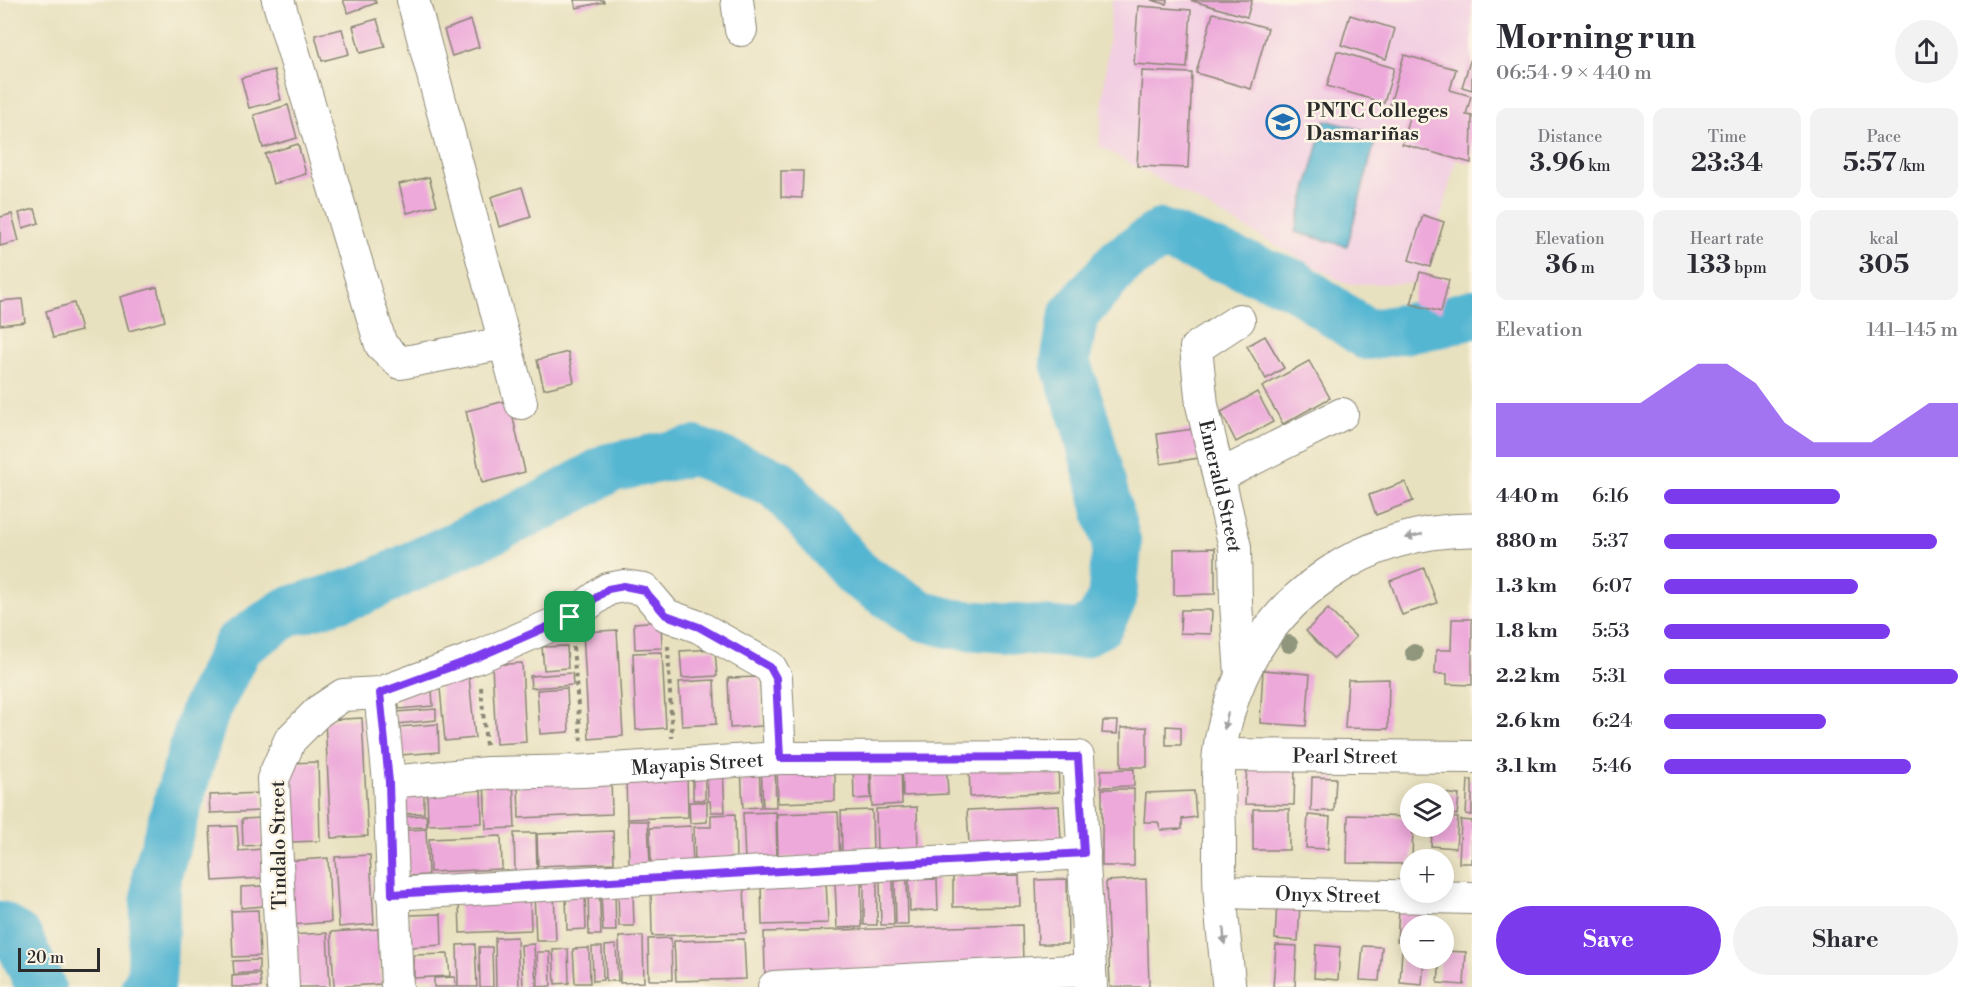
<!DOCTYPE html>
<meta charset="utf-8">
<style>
:root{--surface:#fff;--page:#f2f2f3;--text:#2b2b33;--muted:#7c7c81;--accent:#7c3aed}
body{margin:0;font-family:"Libre Bodoni",serif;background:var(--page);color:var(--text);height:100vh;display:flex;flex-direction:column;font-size:22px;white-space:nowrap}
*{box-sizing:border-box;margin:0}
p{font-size:20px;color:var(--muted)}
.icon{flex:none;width:33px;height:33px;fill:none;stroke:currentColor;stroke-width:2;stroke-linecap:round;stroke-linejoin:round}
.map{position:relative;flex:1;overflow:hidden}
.side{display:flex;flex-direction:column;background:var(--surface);width:510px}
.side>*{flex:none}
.buttons{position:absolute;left:1400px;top:783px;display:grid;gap:12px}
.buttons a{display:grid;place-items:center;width:54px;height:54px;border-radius:50%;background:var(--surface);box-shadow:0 3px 15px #0003;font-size:30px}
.scale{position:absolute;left:18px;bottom:15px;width:82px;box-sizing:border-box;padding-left:6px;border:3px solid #2b2b2b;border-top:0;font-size:16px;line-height:21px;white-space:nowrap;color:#2b2b2b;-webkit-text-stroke:4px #fcf5e5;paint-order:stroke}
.pin{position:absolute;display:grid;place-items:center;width:51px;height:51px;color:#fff;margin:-26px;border-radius:12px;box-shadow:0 3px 9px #0006}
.round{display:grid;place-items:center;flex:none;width:63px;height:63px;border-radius:32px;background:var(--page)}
.summary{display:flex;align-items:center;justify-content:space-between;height:102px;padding:0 24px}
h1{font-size:33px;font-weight:700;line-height:45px}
.metrics{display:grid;grid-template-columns:repeat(3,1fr);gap:9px;height:102px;padding:6px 24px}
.metrics div{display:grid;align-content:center;border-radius:12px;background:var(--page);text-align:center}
.metrics b{font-size:26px;font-weight:700}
.metrics small{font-size:16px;font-weight:400}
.metrics p{font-size:16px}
.chart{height:168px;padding:12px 24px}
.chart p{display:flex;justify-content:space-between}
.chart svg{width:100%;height:108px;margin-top:6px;fill:var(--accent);opacity:.7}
.primary-button{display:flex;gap:12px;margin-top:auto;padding:12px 24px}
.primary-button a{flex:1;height:69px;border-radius:36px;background:var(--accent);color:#fff;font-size:24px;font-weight:700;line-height:69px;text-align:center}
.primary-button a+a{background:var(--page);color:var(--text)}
ul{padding:0 24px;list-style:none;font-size:20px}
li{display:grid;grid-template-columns:96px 72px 1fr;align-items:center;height:45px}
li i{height:15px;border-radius:8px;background:var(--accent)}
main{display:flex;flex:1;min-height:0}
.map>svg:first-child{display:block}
.built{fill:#f2cfe2}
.water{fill:#54b6d2;stroke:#40707e;stroke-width:1.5}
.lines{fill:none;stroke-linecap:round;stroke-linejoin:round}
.river{stroke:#54b6d2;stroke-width:50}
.building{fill:#eda9da}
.minor-casing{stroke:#8a8675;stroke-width:34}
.tertiary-casing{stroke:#8a8675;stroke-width:35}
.path{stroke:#8a8675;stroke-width:4;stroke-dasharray:4.5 4.5;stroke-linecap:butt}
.minor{stroke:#fff;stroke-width:32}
.tertiary{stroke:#fff;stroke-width:33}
.tree{fill:#8f967c}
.oneway{fill:#a0a0a0}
.route-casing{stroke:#fff;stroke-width:12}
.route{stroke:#7c3aed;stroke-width:8}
.labels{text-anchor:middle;stroke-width:5;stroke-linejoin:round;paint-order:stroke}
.poi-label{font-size:20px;font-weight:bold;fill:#2b2b2b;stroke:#fcf5e5;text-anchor:start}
.street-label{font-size:20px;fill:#2b2b2b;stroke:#fcf5e5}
</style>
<main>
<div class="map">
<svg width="1472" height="987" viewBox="0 0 1472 987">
<rect width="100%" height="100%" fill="#fcf5e5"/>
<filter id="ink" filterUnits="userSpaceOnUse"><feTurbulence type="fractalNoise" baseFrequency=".0167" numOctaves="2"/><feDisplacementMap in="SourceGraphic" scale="12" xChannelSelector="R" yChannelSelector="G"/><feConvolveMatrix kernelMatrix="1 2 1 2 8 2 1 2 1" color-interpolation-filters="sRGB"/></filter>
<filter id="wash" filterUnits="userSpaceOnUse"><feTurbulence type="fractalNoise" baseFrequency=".008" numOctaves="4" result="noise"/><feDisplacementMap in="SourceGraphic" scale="24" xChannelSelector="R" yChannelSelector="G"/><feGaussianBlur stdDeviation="1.35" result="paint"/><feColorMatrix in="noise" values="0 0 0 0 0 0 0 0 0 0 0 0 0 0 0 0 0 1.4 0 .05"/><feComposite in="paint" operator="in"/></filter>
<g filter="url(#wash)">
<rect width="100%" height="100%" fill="#e8e1bf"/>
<path class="built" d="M1112,0H1472V98L1424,283L1346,284L1099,146Z"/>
<path class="water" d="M1325,120L1377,134L1347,246L1295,232Z"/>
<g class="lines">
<g class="river">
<path d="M0,926L18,938L41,987"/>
<path d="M146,987L151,981L157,874L204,714L238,645L287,612L360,591L548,503L609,468L694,451L777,483L857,574L923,616L953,624L1079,634L1099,624L1112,599L1117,546L1086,425L1065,362L1074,314L1120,262L1161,234L1294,284L1367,335L1443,322L1472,314"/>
</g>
</g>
<g id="blocks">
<g class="building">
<path d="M343,0H375L376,3L348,13Z"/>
<path d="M574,0H603L604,2L576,8Z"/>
<path d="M1151,0H1167L1166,4Z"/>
<path d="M1190,0H1252L1247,17Z"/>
<path d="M1138,6L1191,10L1187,68L1134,64Z"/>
<path d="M1213,13L1268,28L1251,89L1196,73Z"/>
<path d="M1350,15L1395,29L1386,59L1341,45Z"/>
<path d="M377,19L385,47L360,53L353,26Z"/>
<path d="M471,20L479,47L452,56L444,30Z"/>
<path d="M342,29L349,54L322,61L315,35Z"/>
<path d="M1337,51L1394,68L1384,103L1327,86Z"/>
<path d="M1404,55L1456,69L1450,90L1471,96L1466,115L1472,116L1471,163L1402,144L1411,110L1390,104Z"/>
<path d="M1471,58H1472V90L1462,87Z"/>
<path d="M274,70L281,100L249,108L241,78Z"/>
<path d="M1142,71L1192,73L1188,168L1137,166Z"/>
<path d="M288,105L297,138L263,148L254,115Z"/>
<path d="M298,144L306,174L273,184L265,154Z"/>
<path d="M781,171H803L802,198L781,197Z"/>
<path d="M429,177L437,205L407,213L399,184Z"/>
<path d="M522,187L531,217L499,227L491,197Z"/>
<path d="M35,209L39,223L23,228L19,213Z"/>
<path d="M12,214L19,241L0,246V217Z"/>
<path d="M1423,215L1444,222L1430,267L1409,260Z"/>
<path d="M1420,272L1449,280L1441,312L1411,304Z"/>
<path d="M157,287L165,321L129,331L120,297Z"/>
<path d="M22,299L25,322L0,325V301Z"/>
<path d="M74,303L81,331L53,338L46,311Z"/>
<path d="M1265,336L1284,368L1266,379L1247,346Z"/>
<path d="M568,352L574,382L544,389L537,360Z"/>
<path d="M1309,361L1330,398L1283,424L1262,387Z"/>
<path d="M1257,392L1273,422L1236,442L1221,412Z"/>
<path d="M509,400L525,472L482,483L466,411Z"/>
<path d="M1201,428L1205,457L1161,464L1157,434Z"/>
<path d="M1405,482L1413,501L1376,515L1369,495Z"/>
<path d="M1215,548V594L1174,595V549Z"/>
<path d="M1424,568L1437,603L1402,615L1390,581Z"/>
<path d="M1328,609L1356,637L1334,659L1306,631Z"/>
<path d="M1181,610H1212L1211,634L1180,633Z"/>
<path d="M1452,619H1472V685L1447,684V674H1435L1436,650H1451Z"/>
<path d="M661,621L662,648L635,649L634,623Z"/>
<path d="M617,630L623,736L589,739L583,632Z"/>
<path d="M567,646L568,668L544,670L542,647Z"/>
<path d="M715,649L717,676L682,678L680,651Z"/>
<path d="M662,652L666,728L636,730L633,653Z"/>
<path d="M522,663L526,742L496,744L492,665Z"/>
<path d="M1263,670L1310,674L1306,726L1260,723Z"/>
<path d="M572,673L573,685L531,688L530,676Z"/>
<path d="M469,676L475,738L445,741L439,678Z"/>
<path d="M760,677L762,726L730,728L728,678Z"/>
<path d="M1389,679L1388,729L1345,728L1348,680Z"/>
<path d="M714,680L716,724L682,726L679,682Z"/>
<path d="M567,688L569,732L540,734L537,690Z"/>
<path d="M432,689L433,706L399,709L398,693Z"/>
<path d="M436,709V720L397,724L396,712Z"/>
<path d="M362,718L368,836L331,838L325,720Z"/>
<path d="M1103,721H1118L1117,734L1102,733Z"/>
<path d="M438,724L439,752L400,755L398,727Z"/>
<path d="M1166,726L1181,727V745H1166Z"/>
<path d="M1147,727V767H1121V728Z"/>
<path d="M901,758L902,804L872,806L871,759Z"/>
<path d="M946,759L948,794L903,796L902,760Z"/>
<path d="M1058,759L1059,792L970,797L969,764Z"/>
<path d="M318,762L320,841L290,842L288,763Z"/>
<path d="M853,763H869L871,798L854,799Z"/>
<path d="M775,765L776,807H763L761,766Z"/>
<path d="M1247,765L1295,766L1294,805L1245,804Z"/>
<path d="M835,767V801L778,803L777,769Z"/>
<path d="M759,768L761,807L743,808L741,769Z"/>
<path d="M723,769L725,812H711L710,801H708L707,770Z"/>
<path d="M1134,769V786L1101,787V770Z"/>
<rect x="693" y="771" width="12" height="29"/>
<path d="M687,773L688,817L627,819L626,775Z"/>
<path d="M611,777L612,814L519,818L518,781Z"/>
<path d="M1312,777L1336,778L1334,811H1311Z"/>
<path d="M513,779L515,828L486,829L484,780Z"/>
<path d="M1468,780H1472V815L1466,814Z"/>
<path d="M481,789L482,823L428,825L427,791Z"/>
<rect x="1102" y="789" width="32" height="77"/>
<path d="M1194,791L1196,817L1182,819V829L1161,830L1158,822H1144L1146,793Z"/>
<path d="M262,793L263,811L210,813L209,795Z"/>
<path d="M1443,793L1459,795L1457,815L1443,813Z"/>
<path d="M424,795V813L401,814L400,796Z"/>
<path d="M689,802H707V822L690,823Z"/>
<path d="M1059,806L1061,840L969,844L967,810Z"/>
<path d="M917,807L918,854L877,855L876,809Z"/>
<rect x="1253" y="809" width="36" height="41"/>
<path d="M872,810L873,854L842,855L841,811Z"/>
<path d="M776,812L777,859L745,861L743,813Z"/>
<path d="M838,812L840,856L778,858L777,814Z"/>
<path d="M735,814L736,862L695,864L694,827H711V815Z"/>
<path d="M426,815L427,827L398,828L397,817Z"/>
<path d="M1308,815L1330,817L1328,849L1306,848Z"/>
<path d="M1348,815L1410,817V826H1413L1412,860H1410V864L1347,863Z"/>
<path d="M1443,817L1458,818L1456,848L1431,846L1433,826H1443Z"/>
<path d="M262,818L263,845L243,846L242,819Z"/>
<path d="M1461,820L1472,821V863H1459Z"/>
<path d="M628,821H648L650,865L629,866Z"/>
<path d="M237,826L239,851L262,849L263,878L213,881L210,827Z"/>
<path d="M691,826L693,864L651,865L650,828Z"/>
<path d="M426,829L428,875L408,876L393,831Z"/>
<path d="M613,831L614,863L538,866L537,834Z"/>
<path d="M514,833H536L537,871L515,872Z"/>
<path d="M501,836L502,869L430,872L429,839Z"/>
<path d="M370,855L374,924L339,927L335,857Z"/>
<path d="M328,858L331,922L291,925L287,861Z"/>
<path d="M1019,875L1020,906L953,907V876Z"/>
<path d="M937,879L938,910L910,911L909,880Z"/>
<path d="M1067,879L1068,944H1038L1036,880Z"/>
<path d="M1146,879L1149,987H1110L1106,881Z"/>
<path d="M893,880L894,925H881L880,881Z"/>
<path d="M907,880L908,925H896L895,881Z"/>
<path d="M826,881L828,923L762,925L761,883Z"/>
<path d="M861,881L862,927L837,928L835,882Z"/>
<rect x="864" y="881" width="13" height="44"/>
<path d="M264,886V906L241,908V887Z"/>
<path d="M744,886L746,933L652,936L651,889Z"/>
<path d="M599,887L601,935H589L588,888Z"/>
<path d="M554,892L556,941H536L534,893Z"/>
<path d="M618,892H633L634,926H619Z"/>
<path d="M615,893L616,931H603L601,894Z"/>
<path d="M585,894L586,929L567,930L566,895Z"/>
<path d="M530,898L531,930L460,933L459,901Z"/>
<path d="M1277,903L1300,904L1298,941L1275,939Z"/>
<path d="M1399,909L1426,910L1425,926H1410V942L1397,941Z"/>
<path d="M258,910L260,956L233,957L231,911Z"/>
<path d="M441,914L442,945L411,947L410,915Z"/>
<path d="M1022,925L1023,965L765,973L764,932Z"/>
<path d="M378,929L381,984L334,987L331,932Z"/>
<path d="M327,933L330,987H291L288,935Z"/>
<path d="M643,936L644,982L620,983L619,937Z"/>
<path d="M517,937L519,987H496L495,938Z"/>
<path d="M671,938L672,980H649L648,939Z"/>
<path d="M744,939L746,979L676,981L674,941Z"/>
<path d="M475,944L477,987H458L457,945Z"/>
<path d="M534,944L536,987H523L521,945Z"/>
<path d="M616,945L618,981H606L605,946Z"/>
<path d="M1276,945L1297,946L1295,987H1273Z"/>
<path d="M1316,945L1340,947L1338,980L1314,978Z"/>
<path d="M1363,946L1382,947L1379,981L1360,980Z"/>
<path d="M479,947H492L493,987H480Z"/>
<path d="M592,947H602L603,980L593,981Z"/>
<path d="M589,948L590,983H575L573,949Z"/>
<path d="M568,949L569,983L555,984L553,950Z"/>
<path d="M1402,950H1410V958H1424L1422,985L1400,983Z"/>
<path d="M1443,951L1466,952L1464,985L1438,983L1440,958H1443Z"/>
<path d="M537,952H550L551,986L538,987Z"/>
<path d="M448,954L450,976L414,978V955Z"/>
<path d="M259,960V972L234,974L233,961Z"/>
<path d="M260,974L261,987H232V976Z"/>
<path d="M455,977L456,987H434V978Z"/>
</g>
</g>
</g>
<g filter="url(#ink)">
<use href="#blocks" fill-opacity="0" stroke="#8a8675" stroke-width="1.5"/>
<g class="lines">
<defs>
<g id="minor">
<path d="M278,0L381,345L400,363L505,343"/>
<path d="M413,0L521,403"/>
<path d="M737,0L741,30"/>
<path id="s1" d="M1239,320L1196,348L1202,405L1235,547L1236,603L1241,675"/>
<path d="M1219,476L1342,414"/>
<path d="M380,693L389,782L397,987"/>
<path id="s2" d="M1219,755L1472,757"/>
<path id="s3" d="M389,782L488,773L583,771L780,758L1078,757L1091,987"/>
<path id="s4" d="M1220,892L1472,898"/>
<path d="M392,894L1084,853"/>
<path d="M283,987L273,779L290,740L319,711L343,695L380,693L478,657L570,617L608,589L624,586L644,589L666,615L699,627L770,667L776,678L780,758"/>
<path d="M774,987L1090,970"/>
</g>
<path id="tertiary" d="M1229,987C1226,955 1222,924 1220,892C1219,866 1220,840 1219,815C1219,795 1218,775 1219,756C1221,735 1227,714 1234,694C1271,594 1366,530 1472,530"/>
</defs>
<use href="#minor" class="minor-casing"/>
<use href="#tertiary" class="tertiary-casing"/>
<g class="path">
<path d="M668,646L672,738"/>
<path d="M573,647L581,741"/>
<path d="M481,687L486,746"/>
</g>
<use href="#minor" class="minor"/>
<use href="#tertiary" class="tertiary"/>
</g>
<g class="tree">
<circle cx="1289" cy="644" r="9"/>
<circle cx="1414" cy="653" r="9"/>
</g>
<defs><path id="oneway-solid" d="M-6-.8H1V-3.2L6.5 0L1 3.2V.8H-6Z" transform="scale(1.5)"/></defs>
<g class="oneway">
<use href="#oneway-solid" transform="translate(1414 536) rotate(167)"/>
<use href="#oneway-solid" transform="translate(1226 721) rotate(102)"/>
<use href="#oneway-solid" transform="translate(1224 936) rotate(85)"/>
</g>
</g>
<g class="lines" filter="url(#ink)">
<defs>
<path id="route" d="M624,586L644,590L666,615L699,627L770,667L776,678L780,758L1078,757L1084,853L392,894L389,782L380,693L478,657L570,617L608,589Z"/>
</defs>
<use href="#route" class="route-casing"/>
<use href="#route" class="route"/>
</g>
<defs>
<symbol id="school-ring" viewBox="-11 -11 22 22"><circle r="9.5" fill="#fcf5e5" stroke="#1f6fb2" stroke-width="1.5"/><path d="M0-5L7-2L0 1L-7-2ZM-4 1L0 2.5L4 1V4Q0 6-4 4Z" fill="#1f6fb2"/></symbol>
</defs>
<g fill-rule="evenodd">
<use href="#school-ring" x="1264" y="103" width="38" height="38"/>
</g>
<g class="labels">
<g class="poi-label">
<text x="1306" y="117">PNTC Colleges<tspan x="1306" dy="23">Dasmariñas</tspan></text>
</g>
<g class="street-label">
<text dy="7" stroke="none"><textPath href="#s1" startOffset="192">Emerald Street</textPath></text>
<text dy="7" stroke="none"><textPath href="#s2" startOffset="126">Pearl Street</textPath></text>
<text dy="7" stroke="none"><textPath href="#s3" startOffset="309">Mayapis Street</textPath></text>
<text transform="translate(278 845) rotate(-91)" y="7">Tindalo Street</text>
<text dy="7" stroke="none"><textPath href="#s4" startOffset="108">Onyx Street</textPath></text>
</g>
</g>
</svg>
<div class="buttons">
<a><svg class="icon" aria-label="layers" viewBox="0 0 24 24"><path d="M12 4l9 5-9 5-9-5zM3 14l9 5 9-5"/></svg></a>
<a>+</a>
<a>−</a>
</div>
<div class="scale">20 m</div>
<div class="pin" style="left:570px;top:617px;background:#1e9e55"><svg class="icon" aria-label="arrive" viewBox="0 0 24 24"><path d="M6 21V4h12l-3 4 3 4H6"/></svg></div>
</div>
<section class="side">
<div class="summary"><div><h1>Morning run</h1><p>06:54 · 9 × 440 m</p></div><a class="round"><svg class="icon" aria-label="share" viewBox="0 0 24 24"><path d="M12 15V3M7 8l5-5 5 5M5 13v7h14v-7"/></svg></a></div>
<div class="metrics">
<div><p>Distance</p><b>3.96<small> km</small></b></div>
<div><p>Time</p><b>23:34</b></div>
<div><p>Pace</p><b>5:57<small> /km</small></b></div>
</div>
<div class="metrics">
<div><p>Elevation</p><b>36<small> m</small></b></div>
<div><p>Heart rate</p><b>133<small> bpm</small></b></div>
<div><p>kcal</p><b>305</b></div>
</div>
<div class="chart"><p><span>Elevation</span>141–145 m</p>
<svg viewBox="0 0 160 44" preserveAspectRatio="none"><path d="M0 44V22L10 22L20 22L30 22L40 22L50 22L60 14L70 6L80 6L90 14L100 30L110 38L120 38L130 38L140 30L150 22L160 22V44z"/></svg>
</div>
<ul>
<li><b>440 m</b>6:16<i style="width:60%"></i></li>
<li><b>880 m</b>5:37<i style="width:93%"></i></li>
<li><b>1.3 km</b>6:07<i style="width:66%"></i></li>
<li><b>1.8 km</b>5:53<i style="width:77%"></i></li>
<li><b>2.2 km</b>5:31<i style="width:100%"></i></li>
<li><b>2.6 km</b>6:24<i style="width:55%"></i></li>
<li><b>3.1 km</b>5:46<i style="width:84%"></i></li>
</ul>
<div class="primary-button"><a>Save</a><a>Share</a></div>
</section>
</main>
